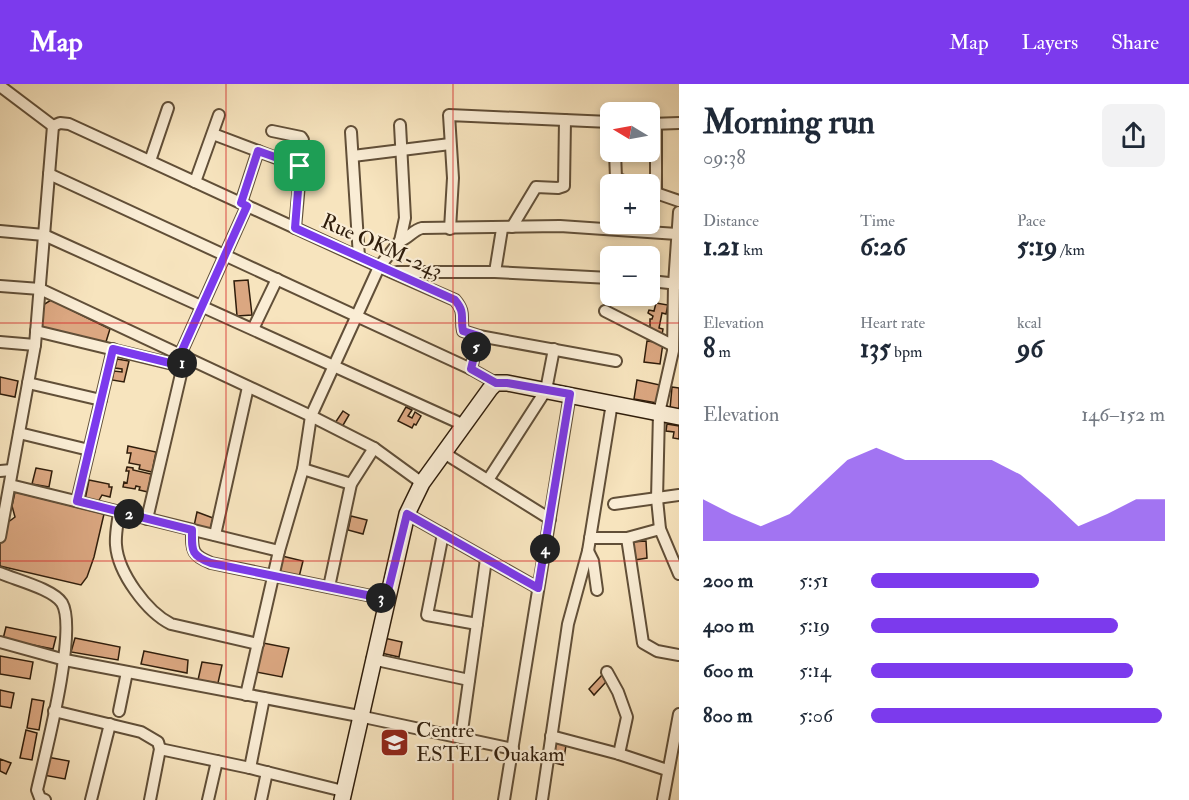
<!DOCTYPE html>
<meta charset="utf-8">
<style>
:root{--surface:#fff;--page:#f2f2f3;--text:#1f2937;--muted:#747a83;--accent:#7c3aed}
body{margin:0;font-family:"IM FELL Double Pica",serif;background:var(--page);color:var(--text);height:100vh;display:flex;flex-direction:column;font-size:22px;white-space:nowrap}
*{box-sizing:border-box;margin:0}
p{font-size:20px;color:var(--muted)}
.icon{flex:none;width:33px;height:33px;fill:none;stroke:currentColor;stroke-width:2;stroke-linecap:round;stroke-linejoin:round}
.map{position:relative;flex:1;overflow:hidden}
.panel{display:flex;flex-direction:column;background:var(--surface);width:510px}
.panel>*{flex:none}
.needle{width:39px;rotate:280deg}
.tools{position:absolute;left:600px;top:18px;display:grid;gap:12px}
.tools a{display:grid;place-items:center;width:60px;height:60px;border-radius:9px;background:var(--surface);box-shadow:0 3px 9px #0003;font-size:30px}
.pin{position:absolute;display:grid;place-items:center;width:51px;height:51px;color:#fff;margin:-26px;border-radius:12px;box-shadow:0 3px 9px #0006}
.km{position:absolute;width:30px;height:30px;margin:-15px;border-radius:50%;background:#222;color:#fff;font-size:16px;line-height:30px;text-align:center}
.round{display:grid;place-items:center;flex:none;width:63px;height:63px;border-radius:9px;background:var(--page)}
.head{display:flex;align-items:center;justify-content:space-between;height:102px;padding:0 24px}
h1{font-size:33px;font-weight:700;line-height:45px}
.figures{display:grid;grid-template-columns:repeat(3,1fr);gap:9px;height:102px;padding:6px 24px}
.figures div{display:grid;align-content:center}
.figures b{font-size:26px;font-weight:700}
.figures small{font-size:16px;font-weight:400}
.figures p{font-size:16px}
.chart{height:168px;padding:12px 24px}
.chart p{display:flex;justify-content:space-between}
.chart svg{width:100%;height:108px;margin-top:6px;fill:var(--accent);opacity:.7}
ul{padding:0 24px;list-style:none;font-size:20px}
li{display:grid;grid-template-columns:96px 72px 1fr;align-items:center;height:45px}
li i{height:15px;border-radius:8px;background:var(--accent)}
header{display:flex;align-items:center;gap:36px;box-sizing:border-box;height:84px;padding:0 30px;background:var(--accent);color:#fff}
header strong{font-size:28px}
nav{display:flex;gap:33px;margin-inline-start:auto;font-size:21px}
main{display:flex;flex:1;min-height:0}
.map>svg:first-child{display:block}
.building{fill:#dba781;stroke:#2f1d0b;stroke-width:1.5}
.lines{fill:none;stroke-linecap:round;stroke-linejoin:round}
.street-casing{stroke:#614f38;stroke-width:14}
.secondary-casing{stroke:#2f1d0b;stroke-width:18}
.street{stroke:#faedd5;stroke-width:10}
.secondary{stroke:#faedd5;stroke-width:15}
.route-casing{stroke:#fff;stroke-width:12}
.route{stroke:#7c3aed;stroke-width:8}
.grid{fill:none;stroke:#d62828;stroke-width:1.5;stroke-opacity:0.55}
.labels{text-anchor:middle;stroke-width:4.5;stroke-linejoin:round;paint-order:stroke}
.street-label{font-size:21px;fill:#2f1d0b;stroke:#faedd5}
.poi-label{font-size:21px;fill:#2f1d0b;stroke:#faedd5;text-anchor:start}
</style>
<header>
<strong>Map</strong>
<nav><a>Map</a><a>Layers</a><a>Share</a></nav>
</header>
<main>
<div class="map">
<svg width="679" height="716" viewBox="0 0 679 716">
<rect width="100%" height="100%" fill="#f7e4be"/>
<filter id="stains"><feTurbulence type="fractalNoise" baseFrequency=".00333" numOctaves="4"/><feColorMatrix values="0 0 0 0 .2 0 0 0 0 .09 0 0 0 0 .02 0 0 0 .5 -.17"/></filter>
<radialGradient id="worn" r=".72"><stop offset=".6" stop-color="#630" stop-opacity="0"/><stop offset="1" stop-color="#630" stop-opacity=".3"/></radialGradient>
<g class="building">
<path d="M248,196L252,231L237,232L234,197Z"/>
<path d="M51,216L110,245L105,261L44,246L41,241L43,221Z"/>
<path d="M656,219L668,221L666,230L662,229L659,244L663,245L662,251L650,245V235H652L653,232L648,229L649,226L654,227Z"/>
<path d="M647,257L663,259L660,280L644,278Z"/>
<path d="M117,275L129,277L124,298L112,296L114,287L122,288V285L115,284Z"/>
<path d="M0,293L18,297L15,313L0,310Z"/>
<path d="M637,296L660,301L657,319L634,315Z"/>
<path d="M672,303L679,304V327L670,325Z"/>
<path d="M406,323L412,326L408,332L412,334L415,328L421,332L416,341L414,340L412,344L398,337Z"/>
<path d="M343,327L349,331L342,343L335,339Z"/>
<path d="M667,340L679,342V355L673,354L674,348L666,347Z"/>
<path d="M128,362L156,368L152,388L139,385L140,381L129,379L131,369H127Z"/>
<path d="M127,383L133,384V386L151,390L148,408L139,406L140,403L136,402L135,405L123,403L124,398L127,399L129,387H126Z"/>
<path d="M36,384L52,387L49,403L32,400Z"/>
<path d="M89,396L109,400V403H112L110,413L102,411L98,418L85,416Z"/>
<path d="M15,408L104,430L94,473L87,493L81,501L0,482V459L7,439L15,433L12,422Z"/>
<path d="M197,428L213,434L210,446L194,442Z"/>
<path d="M351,432L367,436L363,450L348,446Z"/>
<path d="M646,457L647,474L635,476L630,458Z"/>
<path d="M282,472L303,477L299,493L278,488Z"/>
<path d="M6,543L56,553L53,565L3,555Z"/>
<path d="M75,554L120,563L118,576L71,568Z"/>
<path d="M384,554L402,558L399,573L381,569Z"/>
<path d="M263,559L289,564L282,593L256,588Z"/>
<path d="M144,567L188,576L187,589L141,580Z"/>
<path d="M0,572L33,578L30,595L0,590Z"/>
<path d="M202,578L222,581L218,599L198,596Z"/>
<path d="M602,591L606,598L594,611L589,605Z"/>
<path d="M0,606L14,609L11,624L0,622Z"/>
<path d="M32,615L44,617L39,646L27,644Z"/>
<path d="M26,646L37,649L32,676L20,674Z"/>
<path d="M554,658L566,661L563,681L551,678Z"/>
<path d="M47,673L69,677L65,695L43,691Z"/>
<path d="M0,675L11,679L6,690L0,687Z"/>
</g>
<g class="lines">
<defs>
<g id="street">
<path d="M0,2L53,42"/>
<path d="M650,40L679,39"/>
<path d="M656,40V109"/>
<path d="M400,41L405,134L400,157C409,154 413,146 422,144L560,142L677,150"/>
<path d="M53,42L60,39L69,40L391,188L455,216C466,229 460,233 463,247L479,252L616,277"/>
<path d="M272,47L301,53L303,56L295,144"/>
<path d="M351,48L359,173"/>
<path d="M213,50L300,83"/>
<path d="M615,68L616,94L631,100"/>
<path d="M353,72L450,60"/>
<path d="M150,77L168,24"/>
<path d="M49,90L471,285L496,299"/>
<path d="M195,98L219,31"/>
<path d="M650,107L679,117"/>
<path d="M241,119L258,67"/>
<path d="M679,128L674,200L673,267L659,329L657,415L660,445L679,490"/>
<path d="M512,143L536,103L558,104L564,102L565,36"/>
<path d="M450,145L453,94L449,31L610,38"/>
<path d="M0,147L44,151L464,341"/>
<path d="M397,188H495L610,194"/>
<path d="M495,188L502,145"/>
<path d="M650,197L679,200"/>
<path d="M0,202L40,205L311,332L374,364L422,399"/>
<path d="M605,227L672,261"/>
<path d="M253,245L277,195"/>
<path d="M36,247L181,282"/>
<path d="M0,258L35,261"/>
<path d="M180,271L247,122"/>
<path d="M471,285L479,252"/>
<path d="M28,299L101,316"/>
<path d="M19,349L89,366"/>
<path d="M444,369L550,435"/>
<path d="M303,385L351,400"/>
<path d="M0,387L12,386"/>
<path d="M488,396L546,306L554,265"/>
<path d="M10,401L279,467"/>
<path d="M77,417L113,265"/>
<path d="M614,420L679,411"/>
<path d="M119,428C118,438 115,450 116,461C118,489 147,528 171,540L258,560"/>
<path d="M407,430L538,504"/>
<path d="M147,435L185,273"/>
<path d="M192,446C192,466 191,471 211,479L386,515"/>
<path d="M443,450L427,531L477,540"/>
<path d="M215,451L248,303"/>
<path d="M0,453L35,261L53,42"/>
<path d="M590,454H627L660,445"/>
<path d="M627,454L643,559L657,567L679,571"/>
<path d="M588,467L593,477L597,506"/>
<path d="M0,489C16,496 53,505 62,519C78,546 45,671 37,706L40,714L45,716"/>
<path d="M329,503L351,400L374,364"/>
<path d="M0,558L65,576L359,632L513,665"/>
<path d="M372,575L469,596"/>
<path d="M607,588L618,608L627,633L619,670"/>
<path d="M246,611L279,467L303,385L311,332L379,183L400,157"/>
<path d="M54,627L141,648L158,658L160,665L150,716"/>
<path d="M119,627L127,588"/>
<path d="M551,652L619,670L667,686"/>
<path d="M461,654L486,475"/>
<path d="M160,665L250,684L343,707"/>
<path d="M250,684L264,614"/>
<path d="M91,716L110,640"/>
<path d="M208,716L217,677"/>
<path d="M261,716L267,688"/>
<path d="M504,716L570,310"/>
<path d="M542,716L568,540L588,467L612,319"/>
<path d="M663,716L679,630"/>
</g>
<path id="secondary" d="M342,716L407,430L422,399L490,305L496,299H507L679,333"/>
</defs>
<use href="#street" class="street-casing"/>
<use href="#secondary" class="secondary-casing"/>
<use href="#street" class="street"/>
<use href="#secondary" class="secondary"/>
</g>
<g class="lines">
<defs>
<path id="route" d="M258,67L300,82L295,144L455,216C466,229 460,233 463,247L479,252L471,285L496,299H507L570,310L538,504L407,430L386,515L211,479C190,471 192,466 192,446L77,417L113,265L182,282L185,273L180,271L247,122L241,119Z"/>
</defs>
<use href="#route" class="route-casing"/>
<use href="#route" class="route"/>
</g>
<path class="grid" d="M226,0V716M453,0V716M0,239H679M0,477H679"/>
<defs>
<symbol id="school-square" viewBox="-11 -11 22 22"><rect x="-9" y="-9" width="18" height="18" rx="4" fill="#8f2418" stroke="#faedd5"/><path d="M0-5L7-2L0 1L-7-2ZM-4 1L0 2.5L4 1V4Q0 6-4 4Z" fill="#fff"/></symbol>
</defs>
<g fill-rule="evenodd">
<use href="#school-square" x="378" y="642" width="33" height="33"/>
</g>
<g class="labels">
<g class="street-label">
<text transform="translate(382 162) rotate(24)" y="7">Rue OKM-243</text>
</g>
<g class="poi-label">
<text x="416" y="653">Centre<tspan x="416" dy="24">ESTEL Ouakam</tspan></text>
</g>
</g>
<rect width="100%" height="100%" filter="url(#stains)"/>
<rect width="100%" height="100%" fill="url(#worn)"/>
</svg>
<div class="tools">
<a><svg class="needle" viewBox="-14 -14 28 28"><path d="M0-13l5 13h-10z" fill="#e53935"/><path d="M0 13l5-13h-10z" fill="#747a83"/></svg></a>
<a>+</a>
<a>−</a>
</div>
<div class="pin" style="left:300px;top:82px;background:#1e9e55"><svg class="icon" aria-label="arrive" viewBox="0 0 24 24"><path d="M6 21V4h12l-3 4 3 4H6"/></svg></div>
<b class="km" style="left:182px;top:279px">1</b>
<b class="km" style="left:129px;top:430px">2</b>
<b class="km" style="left:381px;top:514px">3</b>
<b class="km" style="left:545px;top:465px">4</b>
<b class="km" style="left:476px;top:263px">5</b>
</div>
<section class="panel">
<div class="head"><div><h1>Morning run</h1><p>09:38</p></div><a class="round"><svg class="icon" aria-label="share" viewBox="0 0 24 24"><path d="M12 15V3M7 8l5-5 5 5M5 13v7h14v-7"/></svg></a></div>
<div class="figures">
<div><p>Distance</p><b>1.21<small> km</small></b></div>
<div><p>Time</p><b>6:26</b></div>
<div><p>Pace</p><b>5:19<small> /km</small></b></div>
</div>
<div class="figures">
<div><p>Elevation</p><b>8<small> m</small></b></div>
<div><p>Heart rate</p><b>135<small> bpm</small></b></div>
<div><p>kcal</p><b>96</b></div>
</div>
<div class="chart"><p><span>Elevation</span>146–152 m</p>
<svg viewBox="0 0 160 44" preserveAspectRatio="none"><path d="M0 44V27L10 33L20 38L30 33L40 22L50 11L60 6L70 11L80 11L90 11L100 11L110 17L120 27L130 38L140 33L150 27L160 27V44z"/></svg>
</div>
<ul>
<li><b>200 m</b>5:51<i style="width:57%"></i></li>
<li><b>400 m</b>5:19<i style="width:84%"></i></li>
<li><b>600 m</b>5:14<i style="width:89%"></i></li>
<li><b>800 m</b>5:06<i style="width:99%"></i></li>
</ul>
</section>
</main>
